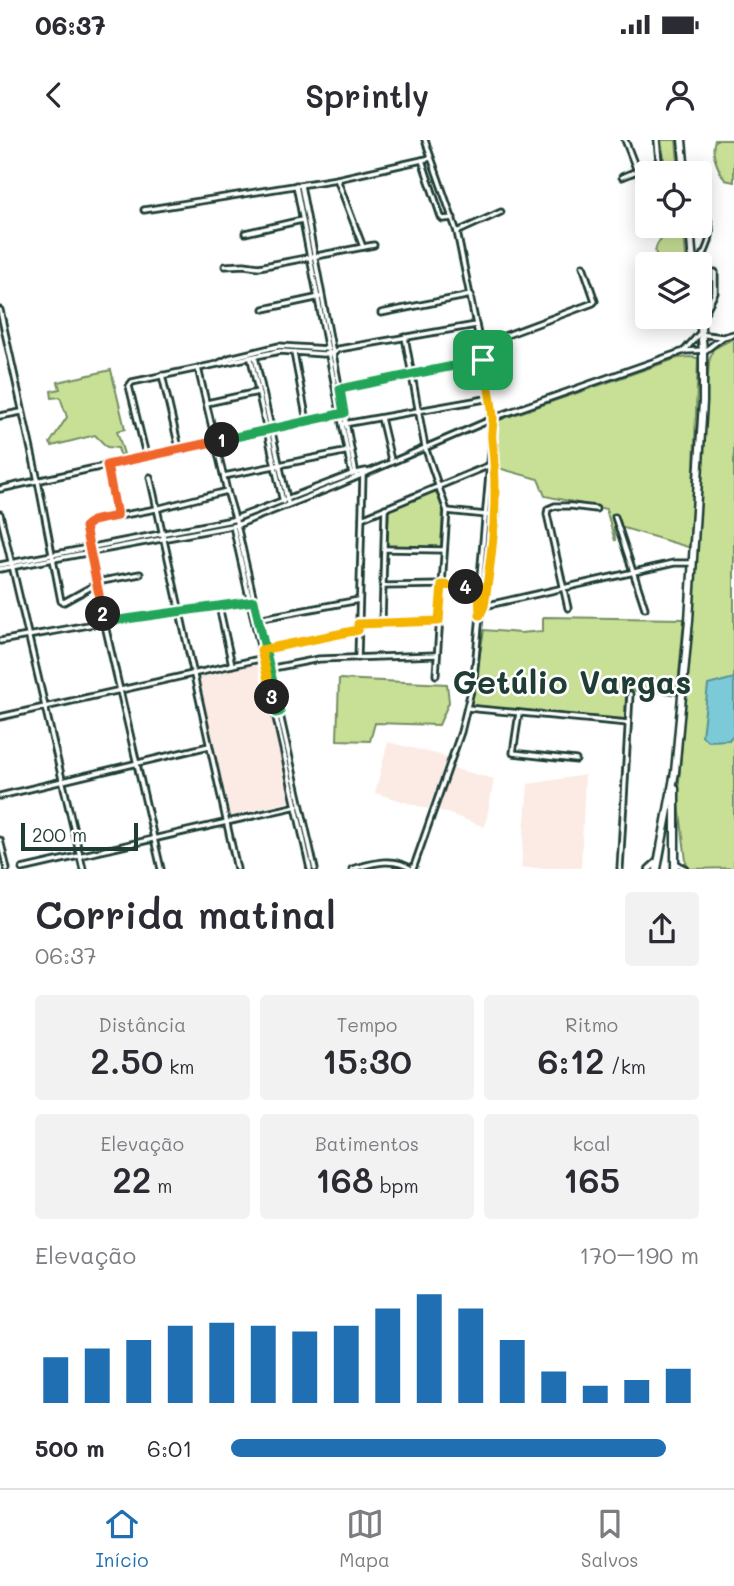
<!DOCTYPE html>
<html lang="pt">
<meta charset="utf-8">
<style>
:root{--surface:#fff;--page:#f2f2f3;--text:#2b2b33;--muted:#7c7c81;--line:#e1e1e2;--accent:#1f6fb2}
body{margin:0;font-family:Mali,sans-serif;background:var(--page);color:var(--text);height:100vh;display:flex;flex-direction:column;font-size:26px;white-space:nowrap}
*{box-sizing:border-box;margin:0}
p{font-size:23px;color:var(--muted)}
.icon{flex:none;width:38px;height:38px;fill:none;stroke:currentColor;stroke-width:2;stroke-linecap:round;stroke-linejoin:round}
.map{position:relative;height:729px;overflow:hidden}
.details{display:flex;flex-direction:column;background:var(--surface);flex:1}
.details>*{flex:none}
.fabs{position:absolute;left:635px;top:21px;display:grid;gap:14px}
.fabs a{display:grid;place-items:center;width:77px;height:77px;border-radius:7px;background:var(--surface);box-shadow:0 4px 18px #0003;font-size:35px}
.scale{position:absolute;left:21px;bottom:18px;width:117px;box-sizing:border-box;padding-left:7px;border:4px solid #1f3d34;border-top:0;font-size:19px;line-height:24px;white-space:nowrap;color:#1f3d34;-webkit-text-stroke:5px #fff;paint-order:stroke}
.pin{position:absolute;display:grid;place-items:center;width:60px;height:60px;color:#fff;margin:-30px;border-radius:14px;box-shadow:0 4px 10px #0006}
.km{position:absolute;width:35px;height:35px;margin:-18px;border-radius:50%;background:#222;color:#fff;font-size:19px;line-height:35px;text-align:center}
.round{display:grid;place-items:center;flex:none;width:74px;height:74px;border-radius:7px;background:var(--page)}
.headline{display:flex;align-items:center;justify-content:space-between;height:119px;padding:0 35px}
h1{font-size:38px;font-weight:600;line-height:52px}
.metrics{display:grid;grid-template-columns:repeat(3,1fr);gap:10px;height:119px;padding:7px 35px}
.metrics div{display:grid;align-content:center;border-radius:7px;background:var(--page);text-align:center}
.metrics b{font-size:35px;font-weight:600}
.metrics small{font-size:19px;font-weight:400}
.metrics p{font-size:19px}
.chart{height:196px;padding:14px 35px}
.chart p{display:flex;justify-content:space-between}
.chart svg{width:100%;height:126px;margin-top:7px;stroke:var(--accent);stroke-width:6}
ul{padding:0 35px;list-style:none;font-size:23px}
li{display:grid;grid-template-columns:112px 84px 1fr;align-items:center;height:52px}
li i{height:18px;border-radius:9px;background:var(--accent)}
.status{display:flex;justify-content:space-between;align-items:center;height:49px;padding:0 35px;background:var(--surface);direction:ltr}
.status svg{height:19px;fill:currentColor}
header{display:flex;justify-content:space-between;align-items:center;height:91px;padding:0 35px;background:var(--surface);font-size:32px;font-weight:600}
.tabs{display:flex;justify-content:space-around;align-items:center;height:98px;border-top:2px solid var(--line);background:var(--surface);font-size:19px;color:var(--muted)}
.tabs a{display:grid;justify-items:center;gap:4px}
.tabs .active{color:var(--accent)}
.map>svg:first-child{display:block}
.built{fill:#fbebe4}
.green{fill:#c8e096;stroke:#748e65;stroke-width:2}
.water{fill:#7bcad7;stroke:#569296;stroke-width:2}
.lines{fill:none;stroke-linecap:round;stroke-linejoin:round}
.minor-casing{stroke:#1f3d34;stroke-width:9}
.tertiary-casing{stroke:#1f3d34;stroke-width:10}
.trunk-casing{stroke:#1f3d34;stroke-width:11}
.minor{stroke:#fff;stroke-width:3.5}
.tertiary{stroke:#fff;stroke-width:4.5}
.trunk{stroke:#fff;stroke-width:6}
.split-1-casing{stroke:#fff;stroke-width:14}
.split-2-casing{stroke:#fff;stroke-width:14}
.split-3-casing{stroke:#fff;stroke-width:14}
.split-4-casing{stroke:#fff;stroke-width:14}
.split-5-casing{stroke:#fff;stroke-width:14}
.split-1{stroke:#22a559;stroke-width:9}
.split-2{stroke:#f0652b;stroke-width:9}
.split-3{stroke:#22a559;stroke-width:9}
.split-4{stroke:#f5b400;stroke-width:9}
.split-5{stroke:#f5b400;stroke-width:9}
.labels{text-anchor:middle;stroke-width:5;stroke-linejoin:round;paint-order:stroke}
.district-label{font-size:32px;font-weight:bold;fill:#1f3d34;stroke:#fff}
</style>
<div class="status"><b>06:37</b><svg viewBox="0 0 49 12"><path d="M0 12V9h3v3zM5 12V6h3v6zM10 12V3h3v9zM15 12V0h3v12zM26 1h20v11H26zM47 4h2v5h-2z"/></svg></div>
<header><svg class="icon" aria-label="back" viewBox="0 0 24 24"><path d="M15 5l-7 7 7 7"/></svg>Sprintly<svg class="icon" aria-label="person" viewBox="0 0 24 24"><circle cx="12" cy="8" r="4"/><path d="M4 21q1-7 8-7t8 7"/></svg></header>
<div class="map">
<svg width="734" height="729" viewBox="0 0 734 729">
<rect width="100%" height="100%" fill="#fff"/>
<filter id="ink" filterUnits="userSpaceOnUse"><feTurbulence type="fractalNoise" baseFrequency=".0143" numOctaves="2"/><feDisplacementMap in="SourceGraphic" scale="14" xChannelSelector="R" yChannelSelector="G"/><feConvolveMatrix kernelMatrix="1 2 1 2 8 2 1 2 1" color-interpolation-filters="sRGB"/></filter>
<g filter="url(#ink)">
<g class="built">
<path d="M262,521L293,661L228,677L196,536Z"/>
<path d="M388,602L448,617L428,669L375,653Z"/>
<path d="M452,628L494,639L485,687L436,669Z"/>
<path d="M585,635L581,728H521L528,644Z"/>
</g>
<g class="green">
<path d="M661,0H676L679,33H648L647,40L639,42L636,37L638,33L660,25L664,18Z"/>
<path d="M715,0H734V42L725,40C718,29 710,13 715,0Z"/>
<path d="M668,86H683L687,124H663C645,107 664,101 668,86Z"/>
<path d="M734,198V728L687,729L678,656L709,222L713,209Z"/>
<path d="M691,217L698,218L691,408L614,385L615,401L606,369L545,356L538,339L498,328L496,281L678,218Z"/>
<path d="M111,230L125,289L117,291L124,314L120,315L118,308L107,307L95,295L52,306L50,303L67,277L60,257L52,258L51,251L60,249L58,242Z"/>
<path d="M435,350L443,369L441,407H387L389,369Z"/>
<path d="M543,477L684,479L677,555L641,549L626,553L625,579L471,567L484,490L520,493L543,491Z"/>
<path d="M339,539L447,544L449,562L439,585L375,583L370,601L337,600Z"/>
</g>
<path class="water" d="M734,538V594L729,600L708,601L702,596L708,545Z"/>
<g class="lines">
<defs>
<g id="minor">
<path d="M425,0L457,92L491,258L492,300L479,448L480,475"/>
<path d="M625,0L637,31"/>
<path d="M422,20L441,77L443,79L453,78"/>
<path d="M622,37L659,22L657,0"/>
<path d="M337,39L363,107"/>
<path d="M296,45L352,335"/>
<path d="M301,45L356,335"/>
<path d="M144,70L337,39L431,18"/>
<path d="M457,92L501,72"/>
<path d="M245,93L302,80"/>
<path d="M699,124C707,108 714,96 708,79L700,80"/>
<path d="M225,126L244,125L259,127L374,105"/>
<path d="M264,169L320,157"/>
<path d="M0,170L38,341L61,461L64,462L102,441L140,434"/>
<path d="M381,173L471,155"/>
<path d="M700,182L715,153V132"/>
<path d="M405,197L425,307L447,371L436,535"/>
<path d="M480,205L593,163L595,161L583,126"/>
<path d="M339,209L476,185"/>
<path d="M684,211L699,194L722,197"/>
<path d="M294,213L307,281"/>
<path d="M255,217L288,363"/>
<path d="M251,219L283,362"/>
<path d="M219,223L229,218L279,206L328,209"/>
<path d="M198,228L227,351L237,385L315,729"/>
<path d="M162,235L179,308"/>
<path d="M341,249L483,220"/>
<path d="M207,263L258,252"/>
<path d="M0,276L21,272"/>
<path d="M381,278L391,320"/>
<path d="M344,284L491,258"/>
<path d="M146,315L129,246L132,242L280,211L323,214L334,213L338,209"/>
<path d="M107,325L117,376"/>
<path d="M224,336L349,311"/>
<path d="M150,337L237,729"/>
<path d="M0,349L344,273"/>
<path d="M447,371L496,376"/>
<path d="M0,374L83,729"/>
<path d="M615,377L645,468"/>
<path d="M362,378L495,323"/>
<path d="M233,386L310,729"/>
<path d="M385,409L444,410"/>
<path d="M0,425L232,380L352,334L366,331"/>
<path d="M0,429L237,385L336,346L504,274L684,211L706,210L723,197L734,194"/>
<path d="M384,446L442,445L487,448"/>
<path d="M219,466L232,525"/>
<path d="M484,466L674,423H692"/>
<path d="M568,468L547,374L548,369L555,366H571L596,369"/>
<path d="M257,479L359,460"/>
<path d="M382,483L385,368"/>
<path d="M358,484L439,481"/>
<path d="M0,501L105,482L250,462"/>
<path d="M264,510L358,490"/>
<path d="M358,518L363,334"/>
<path d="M268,529L319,519L436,515"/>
<path d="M467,568L628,583"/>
<path d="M519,573L513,613L576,620"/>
<path d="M0,577L264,518"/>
<path d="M0,656L209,606"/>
<path d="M0,700L7,729"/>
<path d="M676,723L686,729"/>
<path d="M22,729L297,666"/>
<path d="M161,729L96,446L85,387L92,381L156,369L227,351"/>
<path d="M352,729C371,724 393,716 411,729"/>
<path d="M413,729L461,592L474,538L480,475L485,460L496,376L493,302"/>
<path d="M620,729L630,554"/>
</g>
<path id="tertiary" d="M649,729L658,721"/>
<g id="trunk">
<path d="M682,0L685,33"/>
<path d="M690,86L693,124"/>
<path d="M675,648V729"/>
<path d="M657,729L675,632L689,480L703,262V211L700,177"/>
</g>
</defs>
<use href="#minor" class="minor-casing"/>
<use href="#tertiary" class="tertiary-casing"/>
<use href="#trunk" class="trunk-casing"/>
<use href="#minor" class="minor"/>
<use href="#tertiary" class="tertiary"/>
<use href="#trunk" class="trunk"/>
</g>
</g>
<g class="lines" filter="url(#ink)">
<defs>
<path id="split-1" d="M222,300L344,273L340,249L483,220"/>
<path id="split-2" d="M103,474L85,387L92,381L117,376L107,325L222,300"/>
<path id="split-3" d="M103,474L105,482L254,461L280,572L276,573L272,557"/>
<path id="split-4" d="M272,557L261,510L358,490V484L439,481L442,445L466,447"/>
<path id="split-5" d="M466,447L479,448L480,475L484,466C493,410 499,357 492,300C491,293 493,286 493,279C492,259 487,240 483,220"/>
</defs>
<use href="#split-1" class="split-1-casing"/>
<use href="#split-2" class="split-2-casing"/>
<use href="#split-3" class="split-3-casing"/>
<use href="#split-4" class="split-4-casing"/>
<use href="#split-5" class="split-5-casing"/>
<use href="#split-1" class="split-1"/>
<use href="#split-2" class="split-2"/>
<use href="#split-3" class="split-3"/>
<use href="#split-4" class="split-4"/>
<use href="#split-5" class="split-5"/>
</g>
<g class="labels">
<g class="district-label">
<text x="572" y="554">Getúlio Vargas</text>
</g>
</g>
</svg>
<div class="fabs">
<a><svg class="icon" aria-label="locate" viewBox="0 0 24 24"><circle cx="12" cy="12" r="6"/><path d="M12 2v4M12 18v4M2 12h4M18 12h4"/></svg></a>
<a><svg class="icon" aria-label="layers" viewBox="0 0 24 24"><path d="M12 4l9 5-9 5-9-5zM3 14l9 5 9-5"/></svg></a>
</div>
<div class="scale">200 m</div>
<div class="pin" style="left:483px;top:220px;background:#1e9e55"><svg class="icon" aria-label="arrive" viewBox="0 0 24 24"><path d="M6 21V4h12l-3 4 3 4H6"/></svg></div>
<b class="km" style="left:222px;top:300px">1</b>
<b class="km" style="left:103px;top:474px">2</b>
<b class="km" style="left:272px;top:557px">3</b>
<b class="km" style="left:466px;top:447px">4</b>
</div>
<section class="details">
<div class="headline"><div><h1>Corrida matinal</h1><p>06:37</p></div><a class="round"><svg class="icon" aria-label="share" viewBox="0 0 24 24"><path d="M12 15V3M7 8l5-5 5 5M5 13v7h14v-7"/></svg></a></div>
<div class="metrics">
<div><p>Distância</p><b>2.50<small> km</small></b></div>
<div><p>Tempo</p><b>15:30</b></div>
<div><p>Ritmo</p><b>6:12<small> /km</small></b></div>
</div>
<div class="metrics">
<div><p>Elevação</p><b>22<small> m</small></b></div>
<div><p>Batimentos</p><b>168<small> bpm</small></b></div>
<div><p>kcal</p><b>165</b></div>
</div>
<div class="chart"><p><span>Elevação</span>170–190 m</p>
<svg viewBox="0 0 160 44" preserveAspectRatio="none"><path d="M5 44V28M15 44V25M25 44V22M35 44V17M45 44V16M55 44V17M65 44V19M75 44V17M85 44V11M95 44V6M105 44V11M115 44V22M125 44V33M135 44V38M145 44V36M155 44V32"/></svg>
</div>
<ul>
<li><b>500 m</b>6:01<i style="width:93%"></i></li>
</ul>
</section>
<nav class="tabs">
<a class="active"><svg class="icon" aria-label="home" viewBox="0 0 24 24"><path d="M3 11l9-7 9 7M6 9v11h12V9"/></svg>Início</a>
<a><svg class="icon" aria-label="map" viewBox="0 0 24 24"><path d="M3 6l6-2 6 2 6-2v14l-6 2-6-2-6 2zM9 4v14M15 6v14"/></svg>Mapa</a>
<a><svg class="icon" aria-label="saved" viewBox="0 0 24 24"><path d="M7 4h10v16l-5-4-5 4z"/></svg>Salvos</a>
</nav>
